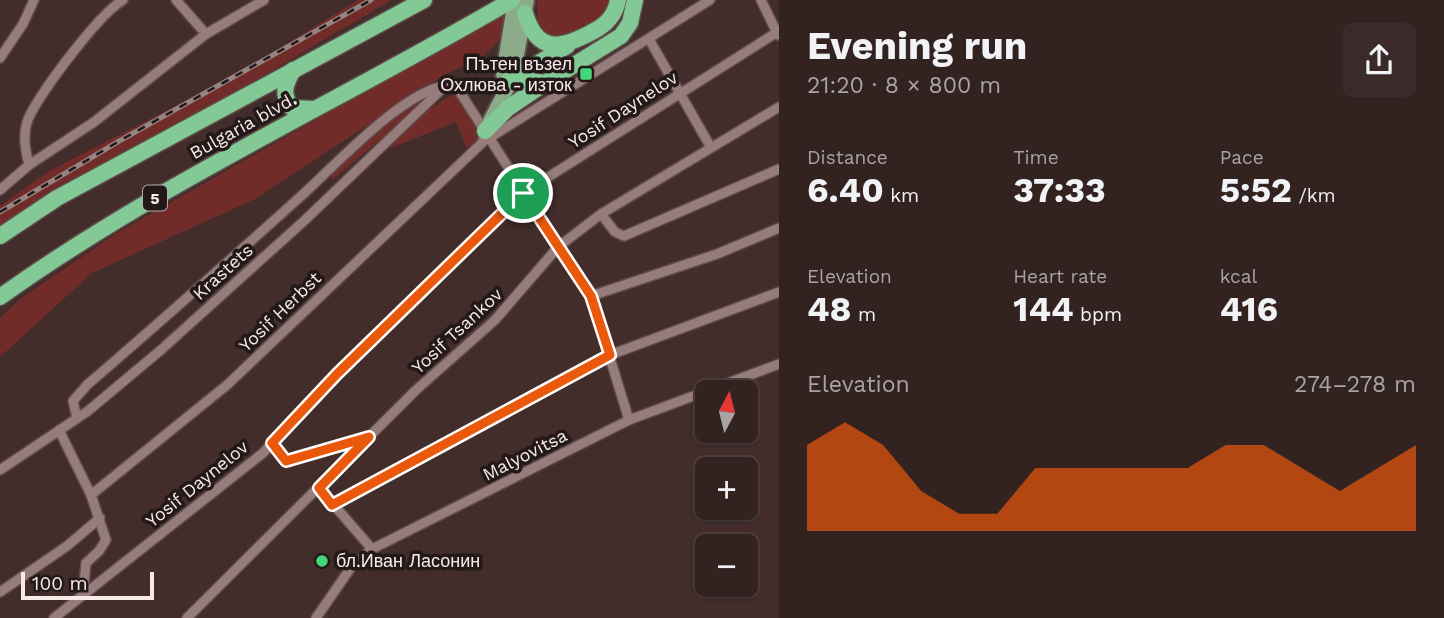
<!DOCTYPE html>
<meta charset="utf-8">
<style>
:root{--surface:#322220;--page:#3a2a29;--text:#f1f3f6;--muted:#a8a4a5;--line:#4d3f3e;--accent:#ea580c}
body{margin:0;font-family:"Work Sans",sans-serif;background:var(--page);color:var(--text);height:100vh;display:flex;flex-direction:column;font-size:26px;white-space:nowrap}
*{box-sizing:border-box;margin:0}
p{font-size:23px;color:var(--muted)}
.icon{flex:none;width:38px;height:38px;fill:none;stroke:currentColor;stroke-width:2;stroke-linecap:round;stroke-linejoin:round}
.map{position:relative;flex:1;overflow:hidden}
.panel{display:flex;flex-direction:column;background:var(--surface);width:665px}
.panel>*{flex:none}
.needle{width:46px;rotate:7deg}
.fabs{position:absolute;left:695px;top:380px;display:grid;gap:14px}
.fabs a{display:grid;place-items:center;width:63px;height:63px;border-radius:10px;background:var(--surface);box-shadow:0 2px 5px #0004,0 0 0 2px var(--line);font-size:35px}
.scale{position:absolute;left:21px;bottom:18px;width:133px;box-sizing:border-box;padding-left:7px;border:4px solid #f8eae9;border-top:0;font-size:19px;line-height:24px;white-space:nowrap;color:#f8eae9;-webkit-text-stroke:5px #221918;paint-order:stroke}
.pin{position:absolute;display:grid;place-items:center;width:60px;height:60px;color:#fff;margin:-30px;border:4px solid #fff;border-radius:50%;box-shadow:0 2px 7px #0007}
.round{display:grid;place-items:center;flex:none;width:74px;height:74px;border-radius:10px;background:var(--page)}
.head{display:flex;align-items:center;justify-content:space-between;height:119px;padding:0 28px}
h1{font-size:38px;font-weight:700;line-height:52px}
.stats{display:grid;grid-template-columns:repeat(3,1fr);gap:10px;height:119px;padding:7px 28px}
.stats div{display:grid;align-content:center}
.stats b{font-size:35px;font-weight:700}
.stats small{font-size:19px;font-weight:400}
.stats p{font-size:19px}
.chart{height:196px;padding:14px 28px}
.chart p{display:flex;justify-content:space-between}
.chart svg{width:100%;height:126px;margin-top:7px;fill:var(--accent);opacity:.7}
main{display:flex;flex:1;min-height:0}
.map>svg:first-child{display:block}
.green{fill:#712c29}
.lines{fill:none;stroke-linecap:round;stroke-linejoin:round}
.street-casing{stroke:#5e4c4b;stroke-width:12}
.primary-casing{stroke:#5e4c4b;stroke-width:18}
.highway-casing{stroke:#5e4c4b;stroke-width:19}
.street{stroke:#967d7b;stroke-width:9}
.primary{stroke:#8bab8b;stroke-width:14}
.highway{stroke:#83c995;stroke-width:16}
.rail-casing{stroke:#968483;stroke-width:5}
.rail{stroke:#221918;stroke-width:2.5;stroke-dasharray:8;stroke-linecap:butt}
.route-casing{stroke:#fff;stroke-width:14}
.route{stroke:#ea580c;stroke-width:9}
.poi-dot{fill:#44d77a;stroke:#221918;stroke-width:2.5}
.labels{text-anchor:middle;stroke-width:7;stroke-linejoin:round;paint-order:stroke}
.shield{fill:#221918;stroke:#b8abaa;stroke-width:2}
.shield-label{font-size:16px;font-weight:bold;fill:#f8eae9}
.poi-label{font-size:18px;fill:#f8eae9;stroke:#221918;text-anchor:end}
.street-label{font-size:18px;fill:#f8eae9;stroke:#221918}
</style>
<main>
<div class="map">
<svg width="779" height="618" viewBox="0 0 779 618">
<rect width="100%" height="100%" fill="#422d2b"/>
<g class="green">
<path d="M358,0H392L0,230V206L49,171L236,75Z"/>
<path d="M537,0H612L606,16L587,27L583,23L584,29C566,40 553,42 538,25Z"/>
<path d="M505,12L504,36L481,58L446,74L255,199L92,273L0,357V318L20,299L117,233Z"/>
<path d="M435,90L385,136L457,92L482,133L479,140L467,148L456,122L391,148L381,139L332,180L330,170L372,132Z"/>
</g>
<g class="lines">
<defs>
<g id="street">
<path d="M176,0L206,34"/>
<path d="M761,0L778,35"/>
<path d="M649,39L710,146"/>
<path d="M0,58L23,24L34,0"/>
<path d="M486,140L710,0"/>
<path d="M29,165C25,149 22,133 29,117C43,89 98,15 123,0"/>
<path d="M0,190L29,165L94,122L206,34L264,0"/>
<path d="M601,214L615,232L624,236L779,169"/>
<path d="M591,296L717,254L779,228"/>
<path d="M77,418L73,401L87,385C159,323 230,260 300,197C336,165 398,96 443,86"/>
<path d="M59,430L91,495L106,540L99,551L86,563L83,595"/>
<path d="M273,443L286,461L368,437"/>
<path d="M0,470L88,411L162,349L305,220L445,86L454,83L591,296L629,420"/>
<path d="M319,488L372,549"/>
<path d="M91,495L227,385L482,143L485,131"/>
<path d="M332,505L610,355L779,292"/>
<path d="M0,592L67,546L100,518"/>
<path d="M54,618L263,453L336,374L523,193L779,31"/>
<path d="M187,618L416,390L495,320L558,247L601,214L779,107"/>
<path d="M316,618L352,566L372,549L629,420L779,364"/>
</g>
<g id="primary">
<path d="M503,74L515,0"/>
<path d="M490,121L513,77L527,0"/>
</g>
<g id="highway">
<path d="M525,13C537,54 561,49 592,32C606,25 615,16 618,0"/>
<path d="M505,64L513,77L545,83L621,36L630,23L635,0"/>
<path d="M293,70C285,85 281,94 292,108L313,109"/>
<path d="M500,86L567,46"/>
<path d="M485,131L508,108L545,83"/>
<path d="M0,236L57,198L424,0"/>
<path d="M0,297C161,182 342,100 512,0"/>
</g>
</defs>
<use href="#street" class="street-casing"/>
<use href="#primary" class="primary-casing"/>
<use href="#highway" class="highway-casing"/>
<use href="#street" class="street"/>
<use href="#primary" class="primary"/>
<use href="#highway" class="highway"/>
<defs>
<path id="rail" d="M0,212L121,140L371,0"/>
</defs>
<use href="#rail" class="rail-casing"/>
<use href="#rail" class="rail"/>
</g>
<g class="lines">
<defs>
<path id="route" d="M523,193L591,296L610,355L332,505L319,488L369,437L286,461L272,443L337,374Z"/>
</defs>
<use href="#route" class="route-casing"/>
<use href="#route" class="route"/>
</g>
<g class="poi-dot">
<rect x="579" y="67" width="14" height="14" rx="3.5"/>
<circle cx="322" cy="561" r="7"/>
</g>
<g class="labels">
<rect class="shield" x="143" y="185.5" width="24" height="25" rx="5"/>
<g class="shield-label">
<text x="155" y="204">5</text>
</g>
<g class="poi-label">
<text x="572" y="70">Пътен възел<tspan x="572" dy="21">Охлюва - изток</tspan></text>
<text x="336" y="567" text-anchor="start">бл.Иван Ласонин</text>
</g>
<g class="street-label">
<text transform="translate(623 110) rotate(-33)" y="6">Yosif Daynelov</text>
<text transform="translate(243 126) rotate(-29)" y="6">Bulgaria blvd.</text>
<text transform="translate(223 272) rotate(-42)" y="6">Krastets</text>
<text transform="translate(280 312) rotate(-44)" y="6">Yosif Herbst</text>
<text transform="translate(457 331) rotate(-43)" y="6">Yosif Tsankov</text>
<text transform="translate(525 455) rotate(-27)" y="6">Malyovitsa</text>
<text transform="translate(197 484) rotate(-39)" y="6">Yosif Daynelov</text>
</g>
</g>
</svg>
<div class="fabs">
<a><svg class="needle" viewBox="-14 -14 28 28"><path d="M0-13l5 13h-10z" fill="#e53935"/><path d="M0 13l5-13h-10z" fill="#a8a4a5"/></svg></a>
<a>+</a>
<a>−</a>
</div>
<div class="scale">100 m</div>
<div class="pin" style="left:523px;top:193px;background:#1e9e55"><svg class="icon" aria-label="arrive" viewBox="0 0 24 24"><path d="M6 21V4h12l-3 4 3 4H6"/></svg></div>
</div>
<section class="panel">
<div class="head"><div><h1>Evening run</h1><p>21:20 · 8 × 800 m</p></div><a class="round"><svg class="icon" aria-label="share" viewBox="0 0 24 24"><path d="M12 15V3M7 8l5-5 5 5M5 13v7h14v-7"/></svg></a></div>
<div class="stats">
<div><p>Distance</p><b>6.40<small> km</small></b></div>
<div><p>Time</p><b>37:33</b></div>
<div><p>Pace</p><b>5:52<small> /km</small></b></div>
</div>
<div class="stats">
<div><p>Elevation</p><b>48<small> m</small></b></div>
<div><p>Heart rate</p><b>144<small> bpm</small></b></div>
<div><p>kcal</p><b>416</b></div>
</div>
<div class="chart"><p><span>Elevation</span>274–278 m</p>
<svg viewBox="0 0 160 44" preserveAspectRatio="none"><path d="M0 44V14L10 6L20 14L30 30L40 38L50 38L60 22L70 22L80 22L90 22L100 22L110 14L120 14L130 22L140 30L150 22L160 14V44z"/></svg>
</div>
</section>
</main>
